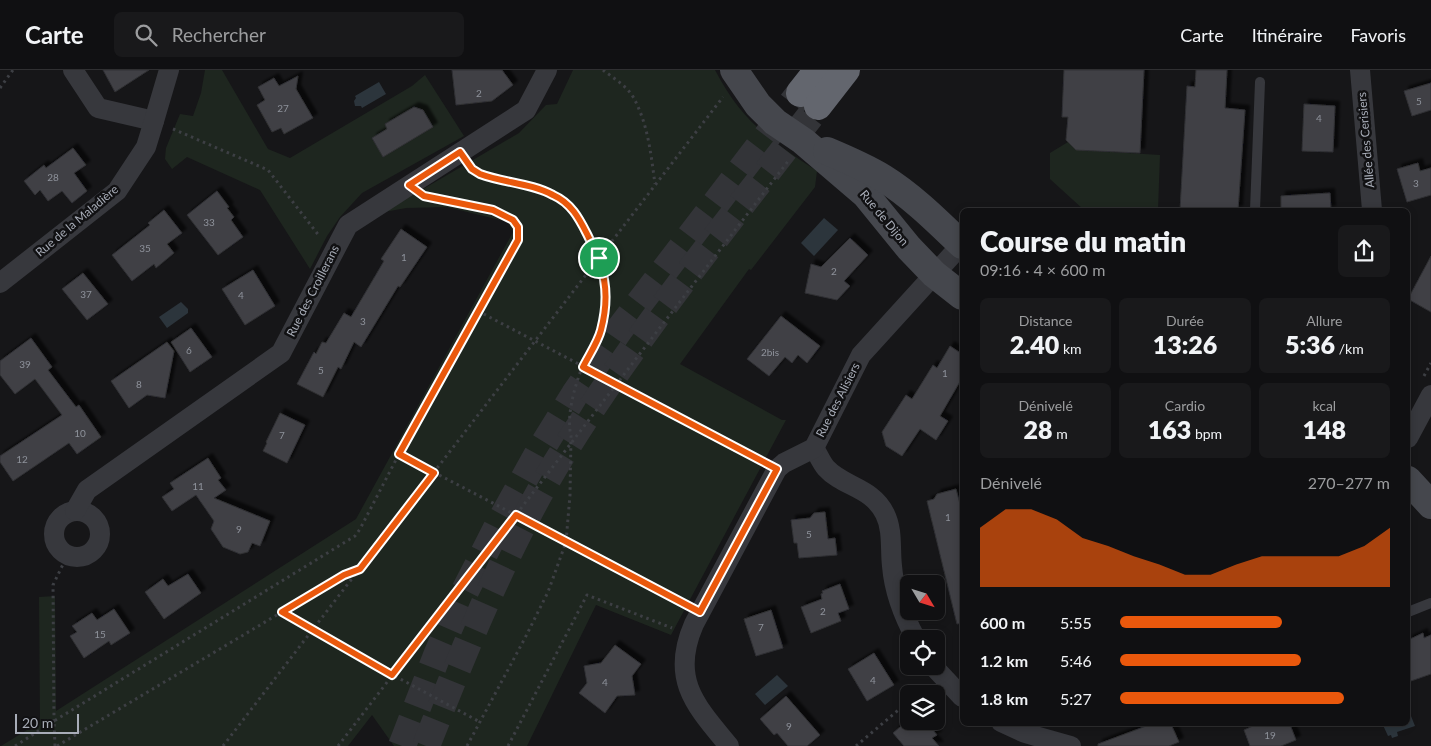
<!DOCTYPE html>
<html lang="fr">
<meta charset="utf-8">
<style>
:root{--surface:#101012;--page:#19191b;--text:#f1f3f6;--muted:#9c9d9f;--line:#303032;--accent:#ea580c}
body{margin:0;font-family:Lato,sans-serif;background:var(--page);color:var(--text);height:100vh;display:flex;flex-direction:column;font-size:19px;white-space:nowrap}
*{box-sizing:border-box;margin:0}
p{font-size:16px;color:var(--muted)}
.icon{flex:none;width:28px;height:28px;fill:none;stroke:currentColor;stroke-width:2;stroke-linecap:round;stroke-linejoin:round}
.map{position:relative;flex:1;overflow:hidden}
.drawer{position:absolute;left:960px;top:138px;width:450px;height:518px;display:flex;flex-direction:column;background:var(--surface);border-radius:8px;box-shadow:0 2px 8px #0003,0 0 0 1px var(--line)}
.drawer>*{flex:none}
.needle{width:32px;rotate:128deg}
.tools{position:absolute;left:900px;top:505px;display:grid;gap:10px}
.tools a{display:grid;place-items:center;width:45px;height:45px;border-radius:8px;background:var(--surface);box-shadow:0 2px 8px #0003,0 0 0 1px var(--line);font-size:25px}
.scale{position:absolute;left:15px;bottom:12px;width:64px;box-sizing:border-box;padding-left:5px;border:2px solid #a8adb8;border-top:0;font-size:14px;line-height:18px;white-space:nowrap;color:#a8adb8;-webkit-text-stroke:4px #111113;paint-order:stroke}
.pin{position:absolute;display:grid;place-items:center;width:42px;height:42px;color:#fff;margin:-21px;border:2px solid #fff;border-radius:50%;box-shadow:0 1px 5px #0007}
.round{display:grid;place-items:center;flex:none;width:52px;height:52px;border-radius:8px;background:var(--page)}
.head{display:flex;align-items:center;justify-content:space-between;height:85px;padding:0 20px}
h1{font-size:28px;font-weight:800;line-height:38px}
.metrics{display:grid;grid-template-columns:repeat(3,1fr);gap:8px;height:85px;padding:5px 20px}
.metrics div{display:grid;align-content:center;border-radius:8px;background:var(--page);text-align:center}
.metrics b{font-size:25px;font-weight:800}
.metrics small{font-size:14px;font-weight:400}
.metrics p{font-size:14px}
.chart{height:140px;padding:10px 20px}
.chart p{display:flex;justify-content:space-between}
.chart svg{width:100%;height:90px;margin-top:5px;fill:var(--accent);opacity:.7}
ul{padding:0 20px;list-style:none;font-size:16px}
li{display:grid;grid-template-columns:80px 60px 1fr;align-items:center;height:38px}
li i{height:12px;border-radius:6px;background:var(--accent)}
header{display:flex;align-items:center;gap:30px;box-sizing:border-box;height:70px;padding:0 25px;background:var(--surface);border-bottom:1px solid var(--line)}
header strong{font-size:24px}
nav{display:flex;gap:28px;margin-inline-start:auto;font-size:18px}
.search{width:350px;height:45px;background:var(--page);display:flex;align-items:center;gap:12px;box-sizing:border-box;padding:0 18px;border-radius:8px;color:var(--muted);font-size:19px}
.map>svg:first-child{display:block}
.green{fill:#1e261f}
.water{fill:#2c353c}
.building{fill:#404145;stroke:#303034;filter:url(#shadow)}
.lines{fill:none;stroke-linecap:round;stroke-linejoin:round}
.highway-tunnel{stroke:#333438;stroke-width:28;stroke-dasharray:28 14;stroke-linecap:butt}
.path{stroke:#3d3f44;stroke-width:3;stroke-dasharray:2.5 4;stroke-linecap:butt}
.lane{stroke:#37383d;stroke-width:10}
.street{stroke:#37383d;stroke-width:20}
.secondary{stroke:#45474d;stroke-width:28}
.highway{stroke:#63666e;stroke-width:28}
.route-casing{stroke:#fff;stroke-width:10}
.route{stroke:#ea580c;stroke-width:6}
.labels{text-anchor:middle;stroke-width:5;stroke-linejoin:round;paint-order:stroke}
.number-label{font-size:10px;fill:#8e929b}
.street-label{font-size:12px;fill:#a8adb8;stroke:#111113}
</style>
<header>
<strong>Carte</strong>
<div class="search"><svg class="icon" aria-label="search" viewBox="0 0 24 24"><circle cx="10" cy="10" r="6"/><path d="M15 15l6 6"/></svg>Rechercher</div>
<nav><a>Carte</a><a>Itinéraire</a><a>Favoris</a></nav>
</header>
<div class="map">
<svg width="1431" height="676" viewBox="0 0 1431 676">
<defs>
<filter id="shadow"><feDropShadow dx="4.5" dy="-4.5" stdDeviation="1" flood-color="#0009"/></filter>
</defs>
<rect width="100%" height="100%" fill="#161618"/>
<g class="green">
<path d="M205,0H222L268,79L290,88L412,16L425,5L464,66L362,123L340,147L327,166L310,199L260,120L187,87L172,99L165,89L166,78L180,44L193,46L201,23Z"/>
<path d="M573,0H715C742,52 770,70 817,101L815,117L751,200L749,199L680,294L782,350H786L671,565L596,535L527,676H394L372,645L348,676H1L40,652L39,527L55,526L56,641L356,449L513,162L508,152L447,137L406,138L384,142L519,63L546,35L557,34Z"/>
<path d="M1068,72L1074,78L1076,77L1079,80L1160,85L1158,140L1083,139L1050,109V83Z"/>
</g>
<g class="water">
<path d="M379,12L386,24L362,38L361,36H355L354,31L356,28L355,26Z"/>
<path d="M824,148L838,160L814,186L801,173Z"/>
<path d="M181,232L188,239V243L167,258L159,247Z"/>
<path d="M777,605L788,616L765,635L755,624Z"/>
<path d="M1408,641H1409L1415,656L1397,662L1398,666L1392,668L1391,665L1388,666L1382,653L1408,652Z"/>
</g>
<g class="building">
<path d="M103,0H149L115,22Z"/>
<path d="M452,0H502L513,15L492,31L456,35Z"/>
<path d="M1064,0H1144L1140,83L1076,80L1066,70L1068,47H1062Z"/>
<path d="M1196,0H1227L1225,38L1245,40L1238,140H1180L1187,16L1195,17Z"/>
<path d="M298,6L296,19L313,48L284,64L281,58L272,62L257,35L265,30L258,17L274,8L279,16Z"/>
<path d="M1431,13V40L1412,46L1404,21Z"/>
<path d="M1304,34L1335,36L1333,82L1302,81Z"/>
<path d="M414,37L423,40L433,57L383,87L372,68L387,59L385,54Z"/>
<path d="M73,78L86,95L74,103L87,121L72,133L62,121L48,131L40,120L35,125L24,111L44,95L46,98Z"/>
<path d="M1418,93L1420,101L1431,98V125L1407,132L1397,99Z"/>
<path d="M217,121L229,137L227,138L234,147L231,150L243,167L218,185L187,145Z"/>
<path d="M1330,123L1331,140H1281V126Z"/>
<path d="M164,140L182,163L167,174L174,183L156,198L154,194L132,211L112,185L150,155L148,153Z"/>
<path d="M401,159L427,177L400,217L398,216L361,277L354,272L341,299L338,297L323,327L297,314L314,282L316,284L322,272L326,273L344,243L351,247L384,191L381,189Z"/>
<path d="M850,168L868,185L844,211L850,216L837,230L805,223L811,194L821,197Z"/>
<path d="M1431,186V242L1408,229Z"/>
<path d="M253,200L275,236L245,255L222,219Z"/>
<path d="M83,203L108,234L87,250L62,219Z"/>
<path d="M781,246L820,276L807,293L798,285L792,293L785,287L769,306L747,289Z"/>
<path d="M191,258L212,287L190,302L171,272Z"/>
<path d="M31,268L52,297L48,300L76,337L79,335L101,367L77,384L69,373L13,411L0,392V386L62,345L35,309L15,324L0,305V291Z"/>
<path d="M167,272L174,281L165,328L147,325L129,338L111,311Z"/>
<path d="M950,276L962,284V308L940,346L948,351L936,370L920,359L902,386L886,376L882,362L906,325L912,329L933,295L937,298Z"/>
<path d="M280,343L305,355L287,393L263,381L267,373L266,372Z"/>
<path d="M208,388L221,408L218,410L226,420L214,428L270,451L260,476L252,473L248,482L240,484L223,477L211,459L214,451L196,425L172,441L162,427L174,419L170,413Z"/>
<path d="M956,419L962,442V553L957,554L927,431L934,429L937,424Z"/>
<path d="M825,442L828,469L835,468L837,485L799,488L797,473H794L791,450L810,448L814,443Z"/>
<path d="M188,504L201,523L164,549L145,522L163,509L168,516Z"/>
<path d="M840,514L849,539L838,543L841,551L811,563L801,537L822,529L821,524L823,523L822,521Z"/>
<path d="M114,539L130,563L111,575L109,571L84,588L70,566L77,562L72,556L92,543L97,550Z"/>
<path d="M771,540L783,578L756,586L744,549Z"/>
<path d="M1423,563L1424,568L1431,565V604L1408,612V570Z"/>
<path d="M615,575L641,594L632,606L635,625L617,626L605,643L579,623L587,613L584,596L601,593Z"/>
<path d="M874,583L894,615L867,631L848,599Z"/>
<path d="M786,626L820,665L807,676H788L777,663L774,665L760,649Z"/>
<path d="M907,651H926L937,665L932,668L939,676H904L893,663Z"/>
<path d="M1157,652H1170L1179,672L1169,676H1098V674Z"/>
<path d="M1262,652H1289L1296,670L1281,676H1250L1244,660Z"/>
</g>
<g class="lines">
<g class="highway-tunnel">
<path d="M402,676L438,583L463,525L498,456L538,384L575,324L619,260L800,23"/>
<path d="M426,676C464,580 503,483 556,394C633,268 728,153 818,36"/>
</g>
<g class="path">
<path d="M603,0C612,7 625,15 632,25C648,52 651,85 655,114"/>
<path d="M0,18L13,0"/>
<path d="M173,59L268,100L320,167"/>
<path d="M478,241L761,390"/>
<path d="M1424,306L1431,293"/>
<path d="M399,384L684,533"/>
<path d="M282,542L393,605L480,652"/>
<path d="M917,624L926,616"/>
<path d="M15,676L54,651L53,515L67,486"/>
<path d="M55,676L54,651L355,466L360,459L399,384L518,170C518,163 519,157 514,152C502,138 447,131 428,127"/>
<path d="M57,676L344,505L360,499"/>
<path d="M223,676L723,27"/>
<path d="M338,676L789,90"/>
<path d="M467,676L525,568L548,522L566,472L570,425L571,366C566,345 575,315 583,295C589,284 597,273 601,261C611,233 605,199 592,173C584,158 578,142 565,132C537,111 500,118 472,99"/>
<path d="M508,676L587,525L672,558"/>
<path d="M856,676L909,631"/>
</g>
<g class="lane">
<path d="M1255,140L1260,12"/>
<path d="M1408,542L1431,533"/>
</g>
<g class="street">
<path d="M73,0L98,38L154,51"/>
<path d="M1360,0L1372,140"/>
<path d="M0,213L117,121L146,77L154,51L169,0"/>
<path d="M1408,368L1431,325"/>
<path d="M814,378C818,384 821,392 826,398C843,417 872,417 885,444C893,460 890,479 892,496C894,521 904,547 916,569"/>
<circle cx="77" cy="464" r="23"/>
<path d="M75,441L87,420L281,283L348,155L526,40L547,0"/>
<path d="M933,596L962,627"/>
<path d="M1001,652L1025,663L1071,676"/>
<path d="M729,676C695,635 670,609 694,554L777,399L784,393L814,378L861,285L962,174"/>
</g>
<g class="secondary">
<path d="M734,0L758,35L775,52L803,71L865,124L909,178L934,204L962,226"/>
<path d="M827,81C846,89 865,97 883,108C912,126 937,151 962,175"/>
<path d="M1408,410L1431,435"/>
</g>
<g class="highway">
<path d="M800,23L818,0"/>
<path d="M818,36L846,0"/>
</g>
</g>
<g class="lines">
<defs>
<path id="route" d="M460,82L472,99L480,104C504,113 531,113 553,125C571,133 579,148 587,164C604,197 611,222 601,260C598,272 589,285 583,297L777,399L700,542L516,445L392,605L282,542L344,505L360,499L434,403L399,384L518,170V157L513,150L493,140L424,126L409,115Z"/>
</defs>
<use href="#route" class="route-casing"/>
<use href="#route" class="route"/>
</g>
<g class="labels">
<g class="number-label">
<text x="479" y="27">2</text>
<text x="1419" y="35">5</text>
<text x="283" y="42">27</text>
<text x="1319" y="52">4</text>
<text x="53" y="111">28</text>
<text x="1416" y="117">3</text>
<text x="209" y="156">33</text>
<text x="145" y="182">35</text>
<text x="404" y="191">1</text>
<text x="834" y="205">2</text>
<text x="86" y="228">37</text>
<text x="241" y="229">4</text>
<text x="363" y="255">3</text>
<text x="189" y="284">6</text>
<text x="770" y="286">2bis</text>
<text x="25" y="298">39</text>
<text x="321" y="304">5</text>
<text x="945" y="307">1</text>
<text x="139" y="318">8</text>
<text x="80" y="367">10</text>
<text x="282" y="369">7</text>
<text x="22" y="393">12</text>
<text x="198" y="420">11</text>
<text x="948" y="451">1</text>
<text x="239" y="463">9</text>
<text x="809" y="468">5</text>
<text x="823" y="545">2</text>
<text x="761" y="561">7</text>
<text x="100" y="568">15</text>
<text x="873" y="614">4</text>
<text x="605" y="616">4</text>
<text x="789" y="660">9</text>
<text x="1270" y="669">19</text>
</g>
<g class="street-label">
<text transform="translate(1366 70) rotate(-95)" y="4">Allée des Cerisiers</text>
<text transform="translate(884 148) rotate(50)" y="4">Rue de Dijon</text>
<text transform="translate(77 151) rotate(-40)" y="4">Rue de la Maladière</text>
<text transform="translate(313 221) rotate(-63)" y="4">Rue des Croillerans</text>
<text transform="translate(838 330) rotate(-63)" y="4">Rue des Alisiers</text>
</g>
</g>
</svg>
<div class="tools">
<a><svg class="needle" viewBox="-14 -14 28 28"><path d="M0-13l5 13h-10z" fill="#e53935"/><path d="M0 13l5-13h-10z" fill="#9c9d9f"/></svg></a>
<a><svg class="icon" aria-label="locate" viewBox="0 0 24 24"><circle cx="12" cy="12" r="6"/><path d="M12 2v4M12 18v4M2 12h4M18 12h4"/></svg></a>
<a><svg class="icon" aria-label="layers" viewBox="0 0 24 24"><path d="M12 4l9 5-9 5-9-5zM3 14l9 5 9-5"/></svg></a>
</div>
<div class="scale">20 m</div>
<div class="pin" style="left:599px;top:188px;background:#1e9e55"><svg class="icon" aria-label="arrive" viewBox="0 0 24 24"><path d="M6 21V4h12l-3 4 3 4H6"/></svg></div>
<section class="drawer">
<div class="head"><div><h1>Course du matin</h1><p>09:16 · 4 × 600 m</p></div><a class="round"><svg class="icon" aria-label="share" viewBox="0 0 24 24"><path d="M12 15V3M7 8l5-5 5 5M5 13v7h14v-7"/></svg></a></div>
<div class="metrics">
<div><p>Distance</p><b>2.40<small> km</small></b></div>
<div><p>Durée</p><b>13:26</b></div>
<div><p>Allure</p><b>5:36<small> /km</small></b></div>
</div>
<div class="metrics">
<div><p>Dénivelé</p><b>28<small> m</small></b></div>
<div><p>Cardio</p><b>163<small> bpm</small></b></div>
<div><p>kcal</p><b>148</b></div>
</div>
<div class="chart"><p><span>Dénivelé</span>270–277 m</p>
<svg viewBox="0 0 160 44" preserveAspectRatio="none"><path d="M0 44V15L10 6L20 6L30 11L40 20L50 24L60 29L70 33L80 38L90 38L100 33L110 29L120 29L130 29L140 29L150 24L160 15V44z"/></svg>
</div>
<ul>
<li><b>600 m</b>5:55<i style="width:60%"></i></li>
<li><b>1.2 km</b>5:46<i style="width:67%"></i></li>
<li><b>1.8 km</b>5:27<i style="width:83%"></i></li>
</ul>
</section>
</div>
